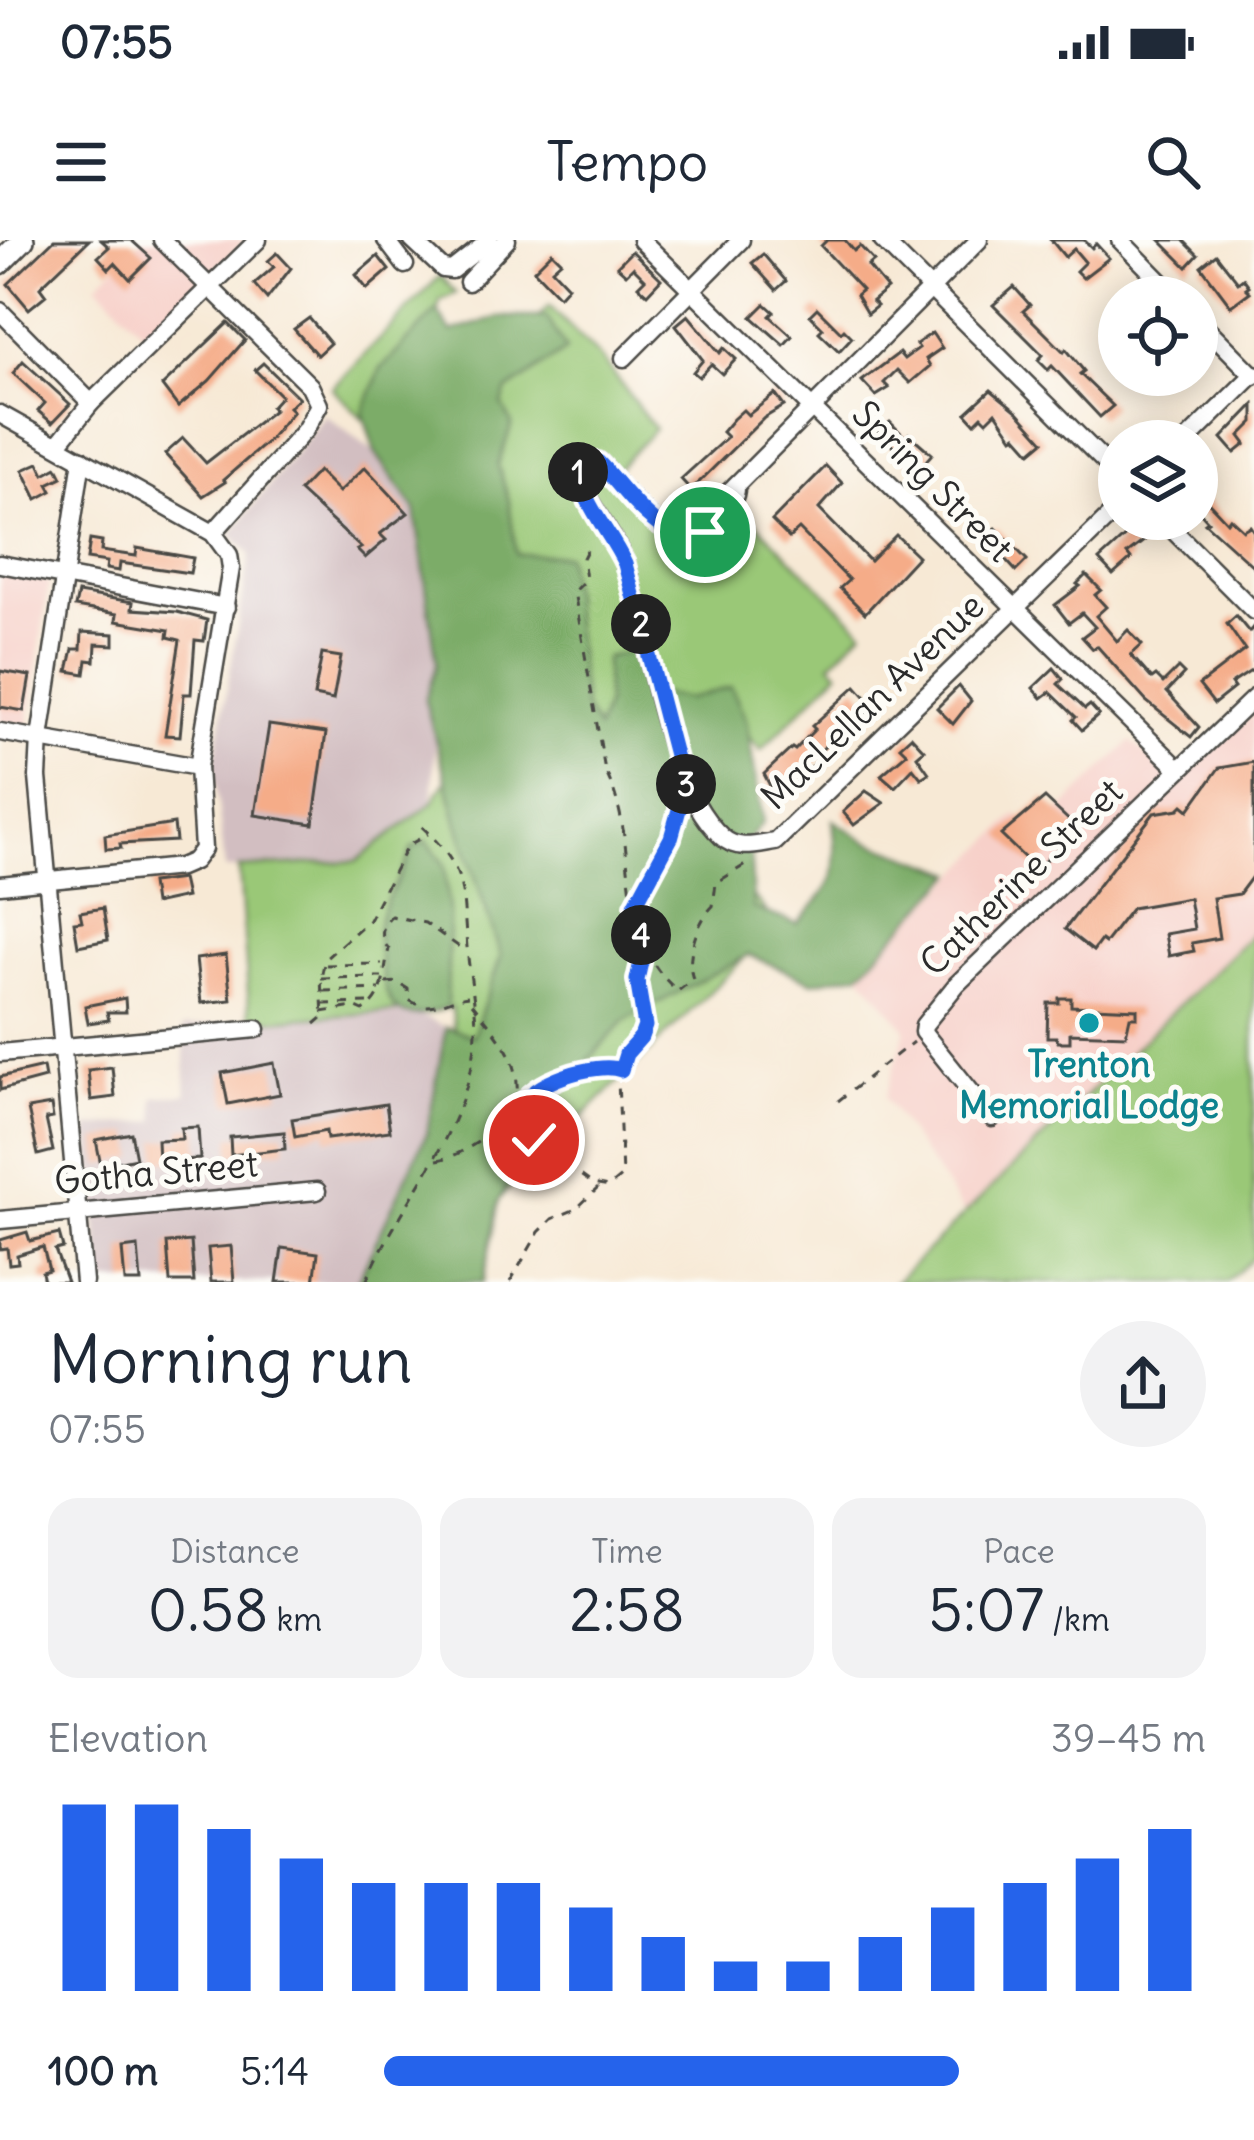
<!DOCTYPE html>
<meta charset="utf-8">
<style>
:root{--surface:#fff;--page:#f2f2f3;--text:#1f2937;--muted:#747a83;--accent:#2563eb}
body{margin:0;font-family:Delius,sans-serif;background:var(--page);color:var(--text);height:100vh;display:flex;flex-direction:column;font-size:45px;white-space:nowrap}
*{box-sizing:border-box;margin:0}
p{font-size:39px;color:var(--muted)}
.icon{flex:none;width:66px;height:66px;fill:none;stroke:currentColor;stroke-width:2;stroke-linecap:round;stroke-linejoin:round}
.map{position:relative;height:1042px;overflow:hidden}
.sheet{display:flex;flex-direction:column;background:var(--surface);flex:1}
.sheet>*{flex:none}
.controls{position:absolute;left:1098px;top:36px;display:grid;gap:24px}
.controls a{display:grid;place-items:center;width:120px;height:120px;border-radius:50%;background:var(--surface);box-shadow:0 6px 30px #0003;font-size:60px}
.pin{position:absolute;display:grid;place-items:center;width:102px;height:102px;color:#fff;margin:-51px;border:6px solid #fff;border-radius:50%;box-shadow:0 3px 12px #0007}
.km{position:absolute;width:60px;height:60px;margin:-30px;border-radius:50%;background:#222;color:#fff;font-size:33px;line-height:60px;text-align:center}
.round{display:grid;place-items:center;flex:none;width:126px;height:126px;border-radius:63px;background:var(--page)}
.summary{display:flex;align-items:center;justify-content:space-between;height:204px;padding:0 48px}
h1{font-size:66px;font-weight:600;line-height:90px}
.stats{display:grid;grid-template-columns:repeat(3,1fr);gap:18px;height:204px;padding:12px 48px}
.stats div{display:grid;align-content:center;border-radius:30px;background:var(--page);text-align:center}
.stats b{font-size:60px;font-weight:600}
.stats small{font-size:33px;font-weight:400}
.stats p{font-size:33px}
.chart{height:336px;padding:24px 48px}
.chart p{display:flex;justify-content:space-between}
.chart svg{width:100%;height:216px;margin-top:12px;stroke:var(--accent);stroke-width:6}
ul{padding:0 48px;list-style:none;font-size:39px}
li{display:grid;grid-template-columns:192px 144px 1fr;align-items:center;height:90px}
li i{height:30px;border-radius:15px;background:var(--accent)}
.status{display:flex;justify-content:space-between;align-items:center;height:84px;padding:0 60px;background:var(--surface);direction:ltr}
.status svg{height:33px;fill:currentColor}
header{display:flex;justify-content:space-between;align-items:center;height:156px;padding:0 48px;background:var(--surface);font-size:54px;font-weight:600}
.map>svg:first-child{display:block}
.built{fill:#f7d0c9}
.industrial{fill:#d2bec1}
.green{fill:#9ac877;stroke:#627a51;stroke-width:3}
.forest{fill:#7bac68;stroke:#536c4a;stroke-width:3}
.building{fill:#f5ac88}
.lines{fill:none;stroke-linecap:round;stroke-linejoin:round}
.minor-casing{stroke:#4a4844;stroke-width:21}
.major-casing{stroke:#4a4844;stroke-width:26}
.path{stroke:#4a4844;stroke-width:3;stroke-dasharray:9 9;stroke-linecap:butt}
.minor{stroke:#fff;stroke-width:16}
.major{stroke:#fff;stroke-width:21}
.route-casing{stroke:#fff;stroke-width:24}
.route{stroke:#2563eb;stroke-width:15}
.culture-dot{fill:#0f9aa8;stroke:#fdfcf7;stroke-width:4.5}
.labels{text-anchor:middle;stroke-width:10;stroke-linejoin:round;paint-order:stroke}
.street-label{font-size:36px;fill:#2b2b2b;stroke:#fdfcf7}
.culture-label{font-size:36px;font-weight:bold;fill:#0d838f;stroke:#fdfcf7}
</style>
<div class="status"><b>07:55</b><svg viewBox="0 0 49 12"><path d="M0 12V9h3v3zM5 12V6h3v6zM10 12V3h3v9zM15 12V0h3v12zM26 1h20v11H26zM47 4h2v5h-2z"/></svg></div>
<header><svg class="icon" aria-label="menu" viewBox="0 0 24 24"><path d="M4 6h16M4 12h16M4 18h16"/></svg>Tempo<svg class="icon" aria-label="search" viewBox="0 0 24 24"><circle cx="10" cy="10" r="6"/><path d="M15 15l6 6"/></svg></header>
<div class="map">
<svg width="1254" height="1042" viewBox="0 0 1254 1042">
<rect width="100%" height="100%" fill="#fdfcf7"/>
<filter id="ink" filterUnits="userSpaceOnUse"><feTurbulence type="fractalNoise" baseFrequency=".00833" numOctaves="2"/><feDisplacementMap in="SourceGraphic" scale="24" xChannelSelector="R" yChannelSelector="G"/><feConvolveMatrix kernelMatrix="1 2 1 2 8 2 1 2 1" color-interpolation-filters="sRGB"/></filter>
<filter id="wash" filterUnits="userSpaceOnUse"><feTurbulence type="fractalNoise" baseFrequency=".004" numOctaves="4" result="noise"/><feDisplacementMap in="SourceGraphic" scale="48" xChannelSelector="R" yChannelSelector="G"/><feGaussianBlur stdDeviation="2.7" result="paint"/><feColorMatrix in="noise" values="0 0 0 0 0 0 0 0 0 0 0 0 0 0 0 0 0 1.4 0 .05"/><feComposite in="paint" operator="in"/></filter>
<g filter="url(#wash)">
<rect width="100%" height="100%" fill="#f7e9d5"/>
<g class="built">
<path d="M141,0H245L148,97L97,44Z"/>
<path d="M0,330L49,342L28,486L0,481Z"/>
<path d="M1254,473V692L965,974L885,858L906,789L860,733L1017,574L1038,593L1131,501L1176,545Z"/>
</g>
<path class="industrial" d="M325,175L375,212L415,268L441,404L432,563L398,588L407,770L446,787L427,893L357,1042H102L88,887L156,881L154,857L187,854L183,787L250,781L239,629H225L214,526L250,314L231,294Z"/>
<g class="green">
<path d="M440,36L456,53L440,61L431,96L477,140L549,66L603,120L655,189L613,233L692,311L738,265L863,390L831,423L839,432L761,510L740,488L747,650L778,685L414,1042H357L458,834L452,768L250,781L239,628L357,621L432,563L489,470L569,383L332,148Z"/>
<path d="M1254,692V1017L1226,1042H895Z"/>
</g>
<g class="forest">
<path d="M437,70L451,92L499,77H547L566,110L506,152L502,164L512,184L498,225L509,261L516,314L566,315L584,467L597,489L606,464L605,418L634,410L650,452L688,459L731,447L746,479L763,582L750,598L753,668L797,684C837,640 839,639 833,580L866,601L955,633L860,733L813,742L749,715L624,781L540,874L499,961L483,1042H357L427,893L446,787L473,796L501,716L457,581L425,460L437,423L415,269L375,212L363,173L380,130Z"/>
<path d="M427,601L444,624L449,672L447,768C400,786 386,771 381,724C379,712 376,698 378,686C383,658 404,636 412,608Z"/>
</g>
<g id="blocks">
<g class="building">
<path d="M54,0H89L40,47L46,55L29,69L8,44Z"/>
<path d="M101,0H131L151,18L130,39L115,23L109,29L98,17L109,7Z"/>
<path d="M827,0H845L854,11L860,6L874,21L868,26L887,49L872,61L877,66L867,74L856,55L862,50L821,6Z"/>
<path d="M1051,0H1084L1092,8L1096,4L1109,18L1083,38L1076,31L1085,22L1074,9L1065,17Z"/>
<path d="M1160,0H1183L1198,15L1187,27Z"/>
<path d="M632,11L661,39L647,54L638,46L645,39L633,27L626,34L617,26Z"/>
<path d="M552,12L561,21L552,29L568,46L559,56L534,30Z"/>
<path d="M277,13L291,28L267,59L254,44L274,27L268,21Z"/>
<path d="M763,14L786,41L776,50L752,23Z"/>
<path d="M1216,14L1238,42L1243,38L1249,46L1246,48L1250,52L1231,66L1201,26Z"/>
<path d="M378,16L389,30L367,49L356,35Z"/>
<path d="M1014,47L1030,65L1023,71L1064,112L1066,109L1084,131L1080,134L1113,166L1100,177L1052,126L1048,130L1038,120L1043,115L993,65Z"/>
<path d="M765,64L774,72L770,76L792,96L784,105L752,77Z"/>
<path d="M817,68L841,92L844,89L852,97L839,111L819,92L823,88L810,75Z"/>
<path d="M688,75L720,113L724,108L736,119L722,134L711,124L699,137L693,132L703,120L676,85Z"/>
<path d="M309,78L330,103L317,115L294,89Z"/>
<path d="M228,83L245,100L209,141L178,167L162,146Z"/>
<path d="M932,93L942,108L926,119L930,126L910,143L897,130L884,143L889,148L876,156L862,141L899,113L904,119L919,108L916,104Z"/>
<path d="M23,121L70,164L52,183L38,171L45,163L13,133Z"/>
<path d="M263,123L299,158L289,167L293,171L267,202L223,240L225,242L203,256L165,214L183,198L206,223L274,170L271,167L281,156L255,130Z"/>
<path d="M991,150L1018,172L1044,201L1031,212L1016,195L1013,197L996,172L987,181L982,176L975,183L966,173Z"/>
<path d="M775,154L784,166L764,178L691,250L681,239L727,197L722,192L733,179L743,170L748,175Z"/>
<path d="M1254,165V182L1240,196L1246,204L1235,213L1222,198Z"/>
<path d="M890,182L906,198L909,194L932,214L918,230L878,192Z"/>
<path d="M39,223L44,234L57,227L62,237L48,244L52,251L37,259L23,230Z"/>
<path d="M826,226L842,243L819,269L870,321L896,295L918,316L865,373L840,348L849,340L799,289L789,298L772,281Z"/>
<path d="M365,227L408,273L380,294L386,300L365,318L357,310L361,308L299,251L318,231L339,252Z"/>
<path d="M1197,250L1227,282L1230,278L1243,290L1250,286L1254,292V327L1205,283L1208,281L1197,269Z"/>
<path d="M1139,284L1149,297L1127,314L1131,319L1113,335L1099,320Z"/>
<path d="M996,288L1027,320L1016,331L985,297Z"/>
<path d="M90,300L102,302L101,311L136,316L137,308L193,318L190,333L120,323L119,331L106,329L107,322L87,319Z"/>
<path d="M1086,335L1101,350L1095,355L1106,367L1096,376L1117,401L1128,390L1142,405L1131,415L1152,439L1156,436L1163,443L1178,428L1184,434L1167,452L1199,487L1191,497L1146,461L1097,406L1093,409L1082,397L1095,387L1082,373L1069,383L1055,365L1080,346L1077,344Z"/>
<path d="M78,353L133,362L132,369L177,372L207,380L204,401L195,400L191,454H184L180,496L165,495L180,400L168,397L169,390L116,381L117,374L75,367Z"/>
<path d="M1236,376L1249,392L1254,386V429L1231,444L1234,448L1214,464L1199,445L1245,410L1227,384Z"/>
<path d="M82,392L114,394V405L96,404L95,421L87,420L85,434L68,431L73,409H81Z"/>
<path d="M322,414L341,417L333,460L314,456Z"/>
<path d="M1054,428L1063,439L1058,444L1085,469L1090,465L1099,475L1082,490L1073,480L1076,477L1050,452L1042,458L1033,448Z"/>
<path d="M0,431L30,436L24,471L0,467Z"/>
<path d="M856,446L874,466L836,499L838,502L832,508L828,503L815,517L818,520L777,559L764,534L792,508L795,510L815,489L812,486Z"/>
<path d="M959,446L971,461L953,484L937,468Z"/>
<path d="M269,485L326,493L313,584L255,575Z"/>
<path d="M911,496L924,510L917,516L929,533L921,538L913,528L895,547L881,535L907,513L900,506Z"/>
<path d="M1254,522V634L1239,654L1213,658L1219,698L1192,703L1194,711L1169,716L1165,694L1194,689L1189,658L1132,668L1105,703L1101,700L1093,711L1065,689L1154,573L1179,569L1183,565L1189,570L1219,528Z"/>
<path d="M866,551L884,563L854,585L843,572Z"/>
<path d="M1045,558L1078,589L1036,629L1001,595Z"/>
<path d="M174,584L176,601L120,604L121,608L106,609L105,595Z"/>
<path d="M182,639L186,657L154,664L151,643Z"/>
<path d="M103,668L108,700L78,706L74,682L82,681L80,672Z"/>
<path d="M226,715L231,760L201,763L196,719Z"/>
<path d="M125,758L126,772H107L109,780L88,783L85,766Z"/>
<path d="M1059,758H1071V766L1137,769V777H1130L1126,795L1070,793V802H1058L1056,797H1047L1048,763H1059Z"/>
<path d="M274,823L280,854L228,864L222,833Z"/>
<path d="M43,827L45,838L0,850V837Z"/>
<path d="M112,827L115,857L91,860L88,830Z"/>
<path d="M386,864L390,891L327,899L326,891L295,897L292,879Z"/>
<path d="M51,865L53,878L46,879L53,911L38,915L28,869Z"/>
<path d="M198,887L200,919L158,921L157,900L182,899L181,888Z"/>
<path d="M284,892L285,909L231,915L230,897Z"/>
<path d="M131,893L136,918L101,925L96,900Z"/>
<path d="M27,992L30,1001L59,994L63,1008L55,1010L67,1042H44L42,1032L49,1030L43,1007L17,1015L18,1023L9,1024L7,1008L0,1009V1000Z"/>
<path d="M191,1001L194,1042H170L167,1003Z"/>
<path d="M231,1006L234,1042H211L208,1008Z"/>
<path d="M138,1007L141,1042H125L122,1009Z"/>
<path d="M282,1008L318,1013L314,1042H277Z"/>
</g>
</g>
</g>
<g filter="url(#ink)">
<use href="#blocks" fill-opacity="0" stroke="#4a4844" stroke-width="3"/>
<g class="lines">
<defs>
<g id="minor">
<path d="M162,0L310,146L319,165L305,190L213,293"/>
<path d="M386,0L405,25"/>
<path d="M412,0L443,29L452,30L490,0"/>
<path d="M641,0L1179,529"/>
<path d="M882,0L1119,236"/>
<path d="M1120,0L1176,57"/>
<path d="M468,42L507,0"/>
<path d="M0,71L91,163"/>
<path d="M1197,78L1254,136"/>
<path d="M624,118L741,0"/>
<path d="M0,174L213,293L229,315L231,328L198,527L203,609L194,621L180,627L0,645"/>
<path d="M1186,201L1254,134"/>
<path d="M58,204L91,163L258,0"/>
<path d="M82,219L40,498L38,537L84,1042"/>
<path d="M736,245C737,260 728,266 718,277C712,285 706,293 696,296C663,306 618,242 599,222L589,221L577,228C585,266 614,291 626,327C650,402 664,544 722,597C737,611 756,605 775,602L1119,267"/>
<path d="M728,253L979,0"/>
<path d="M1162,279L1254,371"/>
<path d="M0,324L226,367"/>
<path d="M0,492L198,527"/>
<path d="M0,813L257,789"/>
<path d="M992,878L923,792L924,785L957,744L1254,458"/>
<path d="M0,980L317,951"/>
</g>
<path id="major" d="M0,23L23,0"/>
</defs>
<use href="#minor" class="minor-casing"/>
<use href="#major" class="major-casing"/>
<g class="path">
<path d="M587,310L583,318L586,339L574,351L605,531C642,600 611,697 678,751L693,739C685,717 698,680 713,666L716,643L750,622"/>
<path d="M637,662L671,598L682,563"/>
<path d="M326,725L382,724"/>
<path d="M321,738L382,737"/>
<path d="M386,743L397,742L408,749L409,760C430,774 446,759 468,756"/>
<path d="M323,751L380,749"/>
<path d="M472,763C486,781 510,808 515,829C520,850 514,878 526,896L593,944L609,947L622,936L618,840L626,814L641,797L645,786L637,740L644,711"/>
<path d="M323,764L373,763"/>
<path d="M322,772L354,767L363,771C386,758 383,732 389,709C379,699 381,686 391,676L425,683L465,711"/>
<path d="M315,784L323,777L321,738L325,719L369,680L407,606L428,594"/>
<path d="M838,861L913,802"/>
<path d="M522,867C526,861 529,855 534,851C547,839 602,822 618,829"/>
<path d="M437,920C468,916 487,887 520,888"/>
<path d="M366,1042C402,957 473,887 476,790C476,763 469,734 467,707C461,645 468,629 419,584"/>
<path d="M510,1042L539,992L552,979L576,969L598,948"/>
</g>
<use href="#minor" class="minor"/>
<use href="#major" class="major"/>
</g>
</g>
<g class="lines" filter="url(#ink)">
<defs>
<path id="route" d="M534,900L521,888C521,882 519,875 521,869C528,842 598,821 621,830L626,814L641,797L645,786L637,740L644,709L635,665L671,598L680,566L690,551L681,538L625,324C610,291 580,262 578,225L598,222C624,247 662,312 705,292"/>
</defs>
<use href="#route" class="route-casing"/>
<use href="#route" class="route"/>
</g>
<circle class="culture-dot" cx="1089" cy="783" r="12"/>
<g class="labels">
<g class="street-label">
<text transform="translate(933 241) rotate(45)" y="13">Spring Street</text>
<text transform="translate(872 461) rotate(-44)" y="13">MacLellan Avenue</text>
<text transform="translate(1021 637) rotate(-44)" y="13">Catherine Street</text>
<text transform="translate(156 932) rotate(-5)" y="13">Gotha Street</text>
</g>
<g class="culture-label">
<text x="1089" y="837">Trenton<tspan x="1089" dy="41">Memorial Lodge</tspan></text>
</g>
</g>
</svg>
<div class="controls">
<a><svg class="icon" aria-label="locate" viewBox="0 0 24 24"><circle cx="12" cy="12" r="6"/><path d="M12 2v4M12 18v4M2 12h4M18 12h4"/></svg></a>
<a><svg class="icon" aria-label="layers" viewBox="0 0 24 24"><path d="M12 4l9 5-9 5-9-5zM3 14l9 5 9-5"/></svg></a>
</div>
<div class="pin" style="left:705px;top:292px;background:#1e9e55"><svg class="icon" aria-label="arrive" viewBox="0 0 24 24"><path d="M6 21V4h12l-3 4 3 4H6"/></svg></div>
<div class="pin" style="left:534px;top:900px;background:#d93025"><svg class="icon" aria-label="check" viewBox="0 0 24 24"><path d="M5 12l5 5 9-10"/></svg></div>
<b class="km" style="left:578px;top:232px">1</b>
<b class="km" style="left:641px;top:384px">2</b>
<b class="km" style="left:686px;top:544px">3</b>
<b class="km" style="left:641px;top:695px">4</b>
</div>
<section class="sheet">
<div class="summary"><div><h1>Morning run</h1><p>07:55</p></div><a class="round"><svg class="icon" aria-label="share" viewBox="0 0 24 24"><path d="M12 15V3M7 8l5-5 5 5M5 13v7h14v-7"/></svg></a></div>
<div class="stats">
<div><p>Distance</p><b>0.58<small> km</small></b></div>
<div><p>Time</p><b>2:58</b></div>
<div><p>Pace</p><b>5:07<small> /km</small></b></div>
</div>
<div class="chart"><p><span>Elevation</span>39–45 m</p>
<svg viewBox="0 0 160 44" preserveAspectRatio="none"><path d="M5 44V6M15 44V6M25 44V11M35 44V17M45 44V22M55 44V22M65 44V22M75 44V27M85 44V33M95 44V38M105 44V38M115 44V33M125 44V27M135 44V22M145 44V17M155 44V11"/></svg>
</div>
<ul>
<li><b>100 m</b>5:14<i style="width:70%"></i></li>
</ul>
</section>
